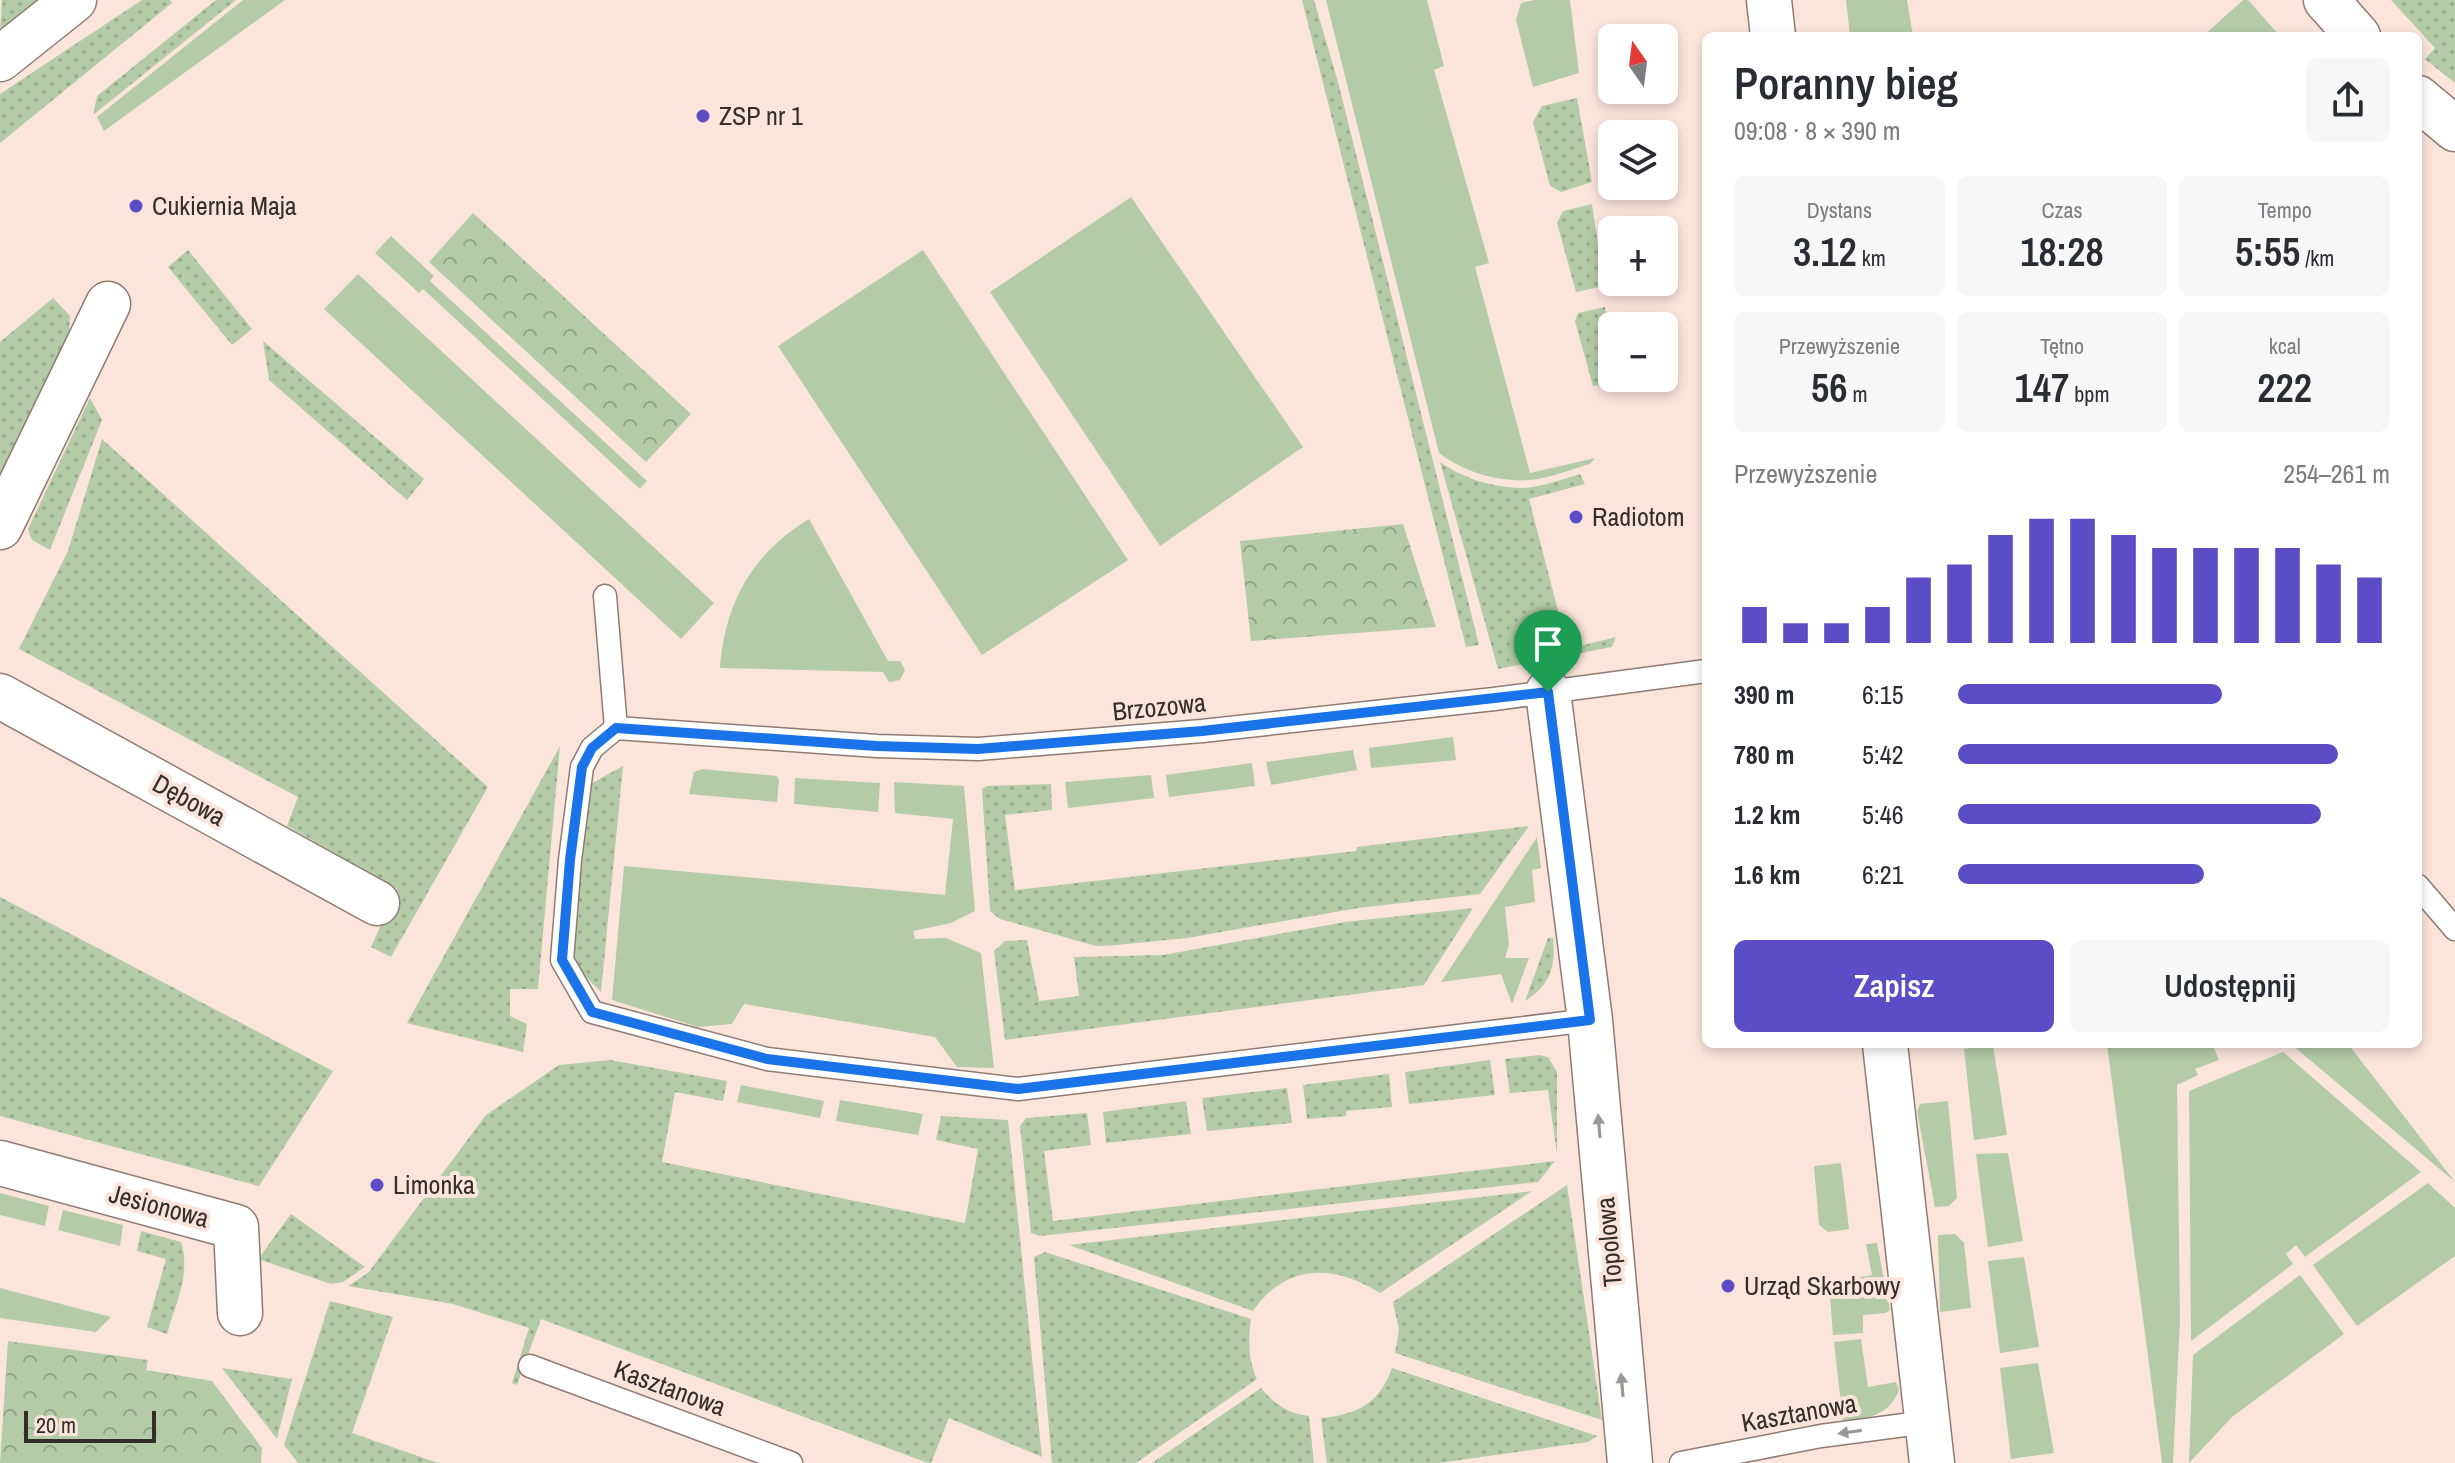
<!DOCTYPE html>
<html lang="pl">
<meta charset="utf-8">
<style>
:root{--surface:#fff;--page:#f7f7f7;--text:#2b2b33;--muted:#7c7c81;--accent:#5c4dc6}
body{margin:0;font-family:"Archivo Narrow",sans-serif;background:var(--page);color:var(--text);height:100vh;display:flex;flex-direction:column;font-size:30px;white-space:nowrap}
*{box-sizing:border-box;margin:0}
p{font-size:26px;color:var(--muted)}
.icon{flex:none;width:44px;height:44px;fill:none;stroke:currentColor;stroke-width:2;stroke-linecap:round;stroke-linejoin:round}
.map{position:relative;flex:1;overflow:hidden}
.details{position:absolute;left:1702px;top:32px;width:720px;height:1016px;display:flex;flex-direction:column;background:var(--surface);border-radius:12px;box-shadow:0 4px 12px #0003}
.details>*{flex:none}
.needle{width:52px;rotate:346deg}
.fabs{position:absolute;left:1598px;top:24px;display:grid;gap:16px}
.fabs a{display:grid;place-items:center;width:80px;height:80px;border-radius:12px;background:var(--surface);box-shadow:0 4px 12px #0003;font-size:40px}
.scale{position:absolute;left:24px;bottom:20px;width:132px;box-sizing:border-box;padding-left:8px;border:4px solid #352d29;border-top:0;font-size:22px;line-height:28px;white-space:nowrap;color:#352d29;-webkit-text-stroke:6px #fbe5db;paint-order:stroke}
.pin{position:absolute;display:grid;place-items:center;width:68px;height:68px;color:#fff;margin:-82px -34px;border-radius:50% 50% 50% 0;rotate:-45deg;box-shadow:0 0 8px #0007}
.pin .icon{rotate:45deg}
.round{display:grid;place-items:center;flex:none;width:84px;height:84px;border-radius:12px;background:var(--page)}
.summary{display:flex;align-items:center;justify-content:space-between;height:136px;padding:0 32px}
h1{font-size:44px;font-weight:600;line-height:60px}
.figures{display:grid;grid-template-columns:repeat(3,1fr);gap:12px;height:136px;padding:8px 32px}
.figures div{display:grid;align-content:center;border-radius:12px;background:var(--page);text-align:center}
.figures b{font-size:40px;font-weight:600}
.figures small{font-size:22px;font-weight:400}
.figures p{font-size:22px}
.chart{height:224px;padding:16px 32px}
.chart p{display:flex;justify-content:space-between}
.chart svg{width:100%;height:144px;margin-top:8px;stroke:var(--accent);stroke-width:6}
.button{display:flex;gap:16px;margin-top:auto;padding:16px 32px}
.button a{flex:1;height:92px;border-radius:12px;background:var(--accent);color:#fff;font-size:32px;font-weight:600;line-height:92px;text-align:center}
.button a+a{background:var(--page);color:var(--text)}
ul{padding:0 32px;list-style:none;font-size:26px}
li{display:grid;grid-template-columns:128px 96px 1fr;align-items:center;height:60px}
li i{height:20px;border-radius:10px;background:var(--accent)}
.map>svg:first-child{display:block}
.grass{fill:url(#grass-dots)}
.forest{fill:url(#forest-crowns)}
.garden{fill:#b3cca7}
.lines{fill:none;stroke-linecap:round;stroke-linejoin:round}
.service-casing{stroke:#8f7b73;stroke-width:25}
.minor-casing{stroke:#8f7b73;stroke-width:47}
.tertiary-casing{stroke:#8f7b73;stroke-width:47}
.service{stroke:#fff;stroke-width:22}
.minor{stroke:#fff;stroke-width:44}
.tertiary{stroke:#fff;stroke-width:44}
.oneway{fill:#9a9694}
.route-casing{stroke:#fff;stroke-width:16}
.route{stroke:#1a73e8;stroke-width:10}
.poi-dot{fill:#5c4dc6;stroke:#fbe5db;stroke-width:3}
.labels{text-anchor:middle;stroke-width:8;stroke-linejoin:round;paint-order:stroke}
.poi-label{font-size:26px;fill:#352d29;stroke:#fbe5db;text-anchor:start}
.street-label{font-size:26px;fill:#352d29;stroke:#fbe5db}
</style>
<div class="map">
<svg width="2455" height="1463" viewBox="0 0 2455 1463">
<defs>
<pattern id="grass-dots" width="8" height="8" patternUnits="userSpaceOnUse" patternTransform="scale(2)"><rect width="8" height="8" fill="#b3cca7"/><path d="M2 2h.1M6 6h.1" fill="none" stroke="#92a688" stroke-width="1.8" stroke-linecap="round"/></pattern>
<pattern id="forest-crowns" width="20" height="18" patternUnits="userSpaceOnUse" patternTransform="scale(2)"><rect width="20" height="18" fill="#b3cca7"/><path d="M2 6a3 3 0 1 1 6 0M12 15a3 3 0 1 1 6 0" fill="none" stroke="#92a688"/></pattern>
</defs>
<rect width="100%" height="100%" fill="#fbe5db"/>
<g class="grass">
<path d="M2,0H39L0,31Z"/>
<path d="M142,0H170L172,3L0,143V94Z"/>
<path d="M216,0H236L93,115L97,96Z"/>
<path d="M1302,0H1314L1338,82L1479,645L1466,647Z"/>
<path d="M2391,0H2455V83L2425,59L2435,48Z"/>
<path d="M1577,98L1592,182L1561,192L1550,186L1533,122L1542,106Z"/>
<path d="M1592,204L1604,286L1576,292L1557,223L1563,211Z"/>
<path d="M188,250L252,329L232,345L168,267Z"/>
<path d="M53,298L70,316L68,347L0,482V342Z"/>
<path d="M1605,307L1615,384L1593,386L1575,321L1578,313Z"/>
<path d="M263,341L424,479L407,500L269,380Z"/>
<path d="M90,398L102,420L50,550L32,540L28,529Z"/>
<path d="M102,439L488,787L391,957L371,947L397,889L287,826L298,797L19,649L68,551Z"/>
<path d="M1440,462C1464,479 1495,488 1524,488C1542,487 1563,479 1580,474L1585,484L1529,499L1568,649L1616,637L1612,647L1498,669Z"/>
<path d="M560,746L538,989H510V1016L527,1024L523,1052L407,1023Z"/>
<path d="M623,766L601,992L584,975L571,950L587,786Z"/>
<path d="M1051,784L1052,810L1005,815L1015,890L1356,851L1357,847L1529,826L1480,894L1358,908L1187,938L1117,945L1096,946L1000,919L990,911L982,789L987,786Z"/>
<path d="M0,897L333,1071L259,1186L0,1116Z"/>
<path d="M1473,908L1424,985L1005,1040L994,951L1005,941L1027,940L1039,1001L1079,996L1074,957L1163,955L1345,922Z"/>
<path d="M1548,938H1553C1556,967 1550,985 1525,1001Z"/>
<path d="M1539,1055L1548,1057L1557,1072V1154L1548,1090L1510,1093L1505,1059Z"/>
<path d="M610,1060L727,1081L723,1101L675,1092L662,1162L965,1223L978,1149L936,1140L941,1116L1008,1120L1042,1457L949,1418L931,1463H928L541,1319L517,1385L512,1383L529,1328L453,1304L348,1286L368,1273L486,1115L559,1065Z"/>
<path d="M1490,1060L1495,1095L1409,1104L1405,1072Z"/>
<path d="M1389,1074L1392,1107L1346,1111V1116L1307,1119L1303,1085Z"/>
<path d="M1287,1088L1292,1123L1207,1131L1202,1098Z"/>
<path d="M1186,1101L1191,1134L1106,1143L1103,1112Z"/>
<path d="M1087,1113L1091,1145L1044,1151L1053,1221L1555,1161L1538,1182L1040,1236L1031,1233L1020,1126L1026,1118Z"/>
<path d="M1567,1185L1602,1420L1395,1353L1399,1330L1393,1302Z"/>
<path d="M1532,1191L1380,1293C1334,1264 1286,1263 1253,1311L1069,1245Z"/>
<path d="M291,1214L365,1267L343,1282L331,1284L258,1259Z"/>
<path d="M141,1231L181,1242C191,1275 176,1302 167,1334L147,1327L166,1259L137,1251Z"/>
<path d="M1045,1252L1251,1319C1248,1339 1248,1360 1257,1379L1136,1463H1052L1034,1257Z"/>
<path d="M330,1301L393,1317L352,1433L438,1463H298L284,1445Z"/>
<path d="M222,1368L292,1379L277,1439Z"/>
<path d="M1392,1368L1597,1436L1588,1442L1439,1463H1327L1321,1418C1357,1415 1380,1403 1392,1368Z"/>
<path d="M1261,1388C1274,1404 1288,1414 1309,1416L1314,1463H1152Z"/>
</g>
<g class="forest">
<path d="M473,213L691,414L646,462L429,262Z"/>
<path d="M1403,524L1436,627L1251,641L1240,541Z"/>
<path d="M8,1341L148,1360L146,1370L212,1381L262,1448L261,1463H0Z"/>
</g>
<g class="garden">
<path d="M243,0H285L104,131L97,117Z"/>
<path d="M1326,0H1427L1444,66L1434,70L1489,263L1475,267L1530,473L1595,458L1590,464C1571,469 1549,479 1529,480C1497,482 1464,472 1439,453Z"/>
<path d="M1535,0H1570L1579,73L1533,87L1516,20L1521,3Z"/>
<path d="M1846,0H1907L1913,36H1850Z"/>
<path d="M2243,0H2248L2280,36H2203Z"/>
<path d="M1131,197L1303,447L1160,546L990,292Z"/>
<path d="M391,236L434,276L430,281L647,481L640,489L423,289L419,293L375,253Z"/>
<path d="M923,250L1128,560L982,655L778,346Z"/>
<path d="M358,274L714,603L681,639L324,309Z"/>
<path d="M809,519L888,661H900L905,670L900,680L889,682L883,672L720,668C725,602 752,554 809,519Z"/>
<path d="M1453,737L1456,760L1371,768L1369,748Z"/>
<path d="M1353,750L1357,770L1271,785L1266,762Z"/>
<path d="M1252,763L1255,786L1169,797L1166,775Z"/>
<path d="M702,769L777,776L779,780L777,802L689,794L694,772Z"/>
<path d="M1151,775L1154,798L1068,808L1065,782Z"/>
<path d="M795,778L880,783L878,812L794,804Z"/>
<path d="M894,782L964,786L975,911L951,923L913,931L915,939L946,938L981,953L994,1068L957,1067L935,1037L744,1004L732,1024L698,1027L612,1000L624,866L945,895L953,819L895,813Z"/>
<path d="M1537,837L1541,868L1532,870L1535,902L1505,907L1509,945L1505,958H1529L1512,1004L1501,974L1441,982Z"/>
<path d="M2107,1044H2212L2219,1060L2195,1069L2198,1075L2177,1085L2180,1320L2173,1463H2162Z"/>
<path d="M2291,1044H2348L2455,1182Z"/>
<path d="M1993,1045L2007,1135L1974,1140L1964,1049Z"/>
<path d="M2283,1052L2421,1172L2305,1257L2296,1245L2286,1254L2293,1264L2191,1341L2189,1091Z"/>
<path d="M741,1085L824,1101L820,1118L737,1102Z"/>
<path d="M840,1100L923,1114L918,1135L836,1121Z"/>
<path d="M1948,1101L1957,1198L1949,1206L1935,1207L1917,1111L1920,1104Z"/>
<path d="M2008,1153L2023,1241L1988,1247L1976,1154Z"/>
<path d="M1841,1163L1849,1229L1828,1232L1819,1225L1814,1166Z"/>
<path d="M2428,1183L2455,1208V1256L2357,1326L2313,1265Z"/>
<path d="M0,1193L49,1206L45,1226L0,1215Z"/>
<path d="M63,1210L123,1225L120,1246L58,1230Z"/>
<path d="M1955,1234L1964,1243L1971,1308L1940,1312L1938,1235Z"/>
<path d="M1877,1243L1890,1310L1886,1313L1863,1315V1333L1833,1335L1829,1283L1872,1275L1866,1244Z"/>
<path d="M2024,1257L2039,1347L2000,1353L1988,1261Z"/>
<path d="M2300,1275L2344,1334L2232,1417L2189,1463L2193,1355Z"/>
<path d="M0,1288L111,1317L96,1332L0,1318Z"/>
<path d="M1861,1339L1868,1387L1896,1382L1899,1390C1889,1416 1868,1418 1843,1422L1834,1342Z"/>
<path d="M2038,1363L2054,1453L2011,1459L2000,1368Z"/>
</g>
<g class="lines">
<defs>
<g id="service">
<path d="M605,596L616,728"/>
<path d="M616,728L592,748L582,767L570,860L562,960L592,1012L767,1059L1018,1089L1590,1020"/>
<path d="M616,728L877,746L978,749L1202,731L1494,699L1706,671"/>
<path d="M2418,886L2455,929"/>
<path d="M530,1366L791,1463"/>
<path d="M1681,1463L1821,1436L1927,1422"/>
</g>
<g id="minor">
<path d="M2326,0L2358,36"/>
<path d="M2418,98L2455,129"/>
<path d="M0,527L108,304"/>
<path d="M1548,692L1590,1020L1630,1463"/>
<path d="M0,696L377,903"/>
<path d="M0,1163L236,1227L240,1313"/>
</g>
<g id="tertiary">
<path d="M1769,0L1773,36"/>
<path d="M0,59L74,0"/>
<path d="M1885,1044L1932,1463"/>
</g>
</defs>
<use href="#service" class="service-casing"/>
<use href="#minor" class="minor-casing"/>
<use href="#tertiary" class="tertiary-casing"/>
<use href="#service" class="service"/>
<use href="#minor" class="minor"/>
<use href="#tertiary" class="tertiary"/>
</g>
<defs><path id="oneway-solid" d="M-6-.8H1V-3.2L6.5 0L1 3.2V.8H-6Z" transform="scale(2)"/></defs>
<g class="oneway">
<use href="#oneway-solid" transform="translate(1599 1126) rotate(-95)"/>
<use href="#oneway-solid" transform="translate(1622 1385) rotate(-95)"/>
<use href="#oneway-solid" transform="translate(1850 1432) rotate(172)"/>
</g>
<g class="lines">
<defs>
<path id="route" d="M1548,692L1590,1020L1018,1089L767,1059L592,1012L562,960L570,860L582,767L592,748L616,728L877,746L978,749L1202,731Z"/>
</defs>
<use href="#route" class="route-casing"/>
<use href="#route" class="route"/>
</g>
<g class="poi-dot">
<circle cx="703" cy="116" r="8"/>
<circle cx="136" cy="206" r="8"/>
<circle cx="1576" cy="517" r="8"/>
<circle cx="377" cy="1185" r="8"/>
<circle cx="1728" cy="1286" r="8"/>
</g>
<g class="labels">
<g class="poi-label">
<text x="719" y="125">ZSP nr 1</text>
<text x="152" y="215">Cukiernia Maja</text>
<text x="1592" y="526">Radiotom</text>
<text x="393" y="1194">Limonka</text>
<text x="1744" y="1295">Urząd Skarbowy</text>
</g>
<g class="street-label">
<text transform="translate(1159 707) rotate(-6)" y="9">Brzozowa</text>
<text transform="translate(189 800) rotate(29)" y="9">Dębowa</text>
<text transform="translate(159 1206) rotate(15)" y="9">Jesionowa</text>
<text transform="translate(1609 1242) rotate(-95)" y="9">Topolowa</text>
<text transform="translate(670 1388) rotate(20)" y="9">Kasztanowa</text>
<text transform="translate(1799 1413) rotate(-10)" y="9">Kasztanowa</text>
</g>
</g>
</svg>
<div class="fabs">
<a><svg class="needle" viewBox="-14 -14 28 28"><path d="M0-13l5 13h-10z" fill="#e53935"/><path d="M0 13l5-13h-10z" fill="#7c7c81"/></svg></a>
<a><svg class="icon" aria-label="layers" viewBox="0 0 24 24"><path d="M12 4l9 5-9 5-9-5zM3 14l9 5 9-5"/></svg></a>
<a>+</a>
<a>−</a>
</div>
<div class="scale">20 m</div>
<div class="pin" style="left:1548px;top:692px;background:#1e9e55"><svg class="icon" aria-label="arrive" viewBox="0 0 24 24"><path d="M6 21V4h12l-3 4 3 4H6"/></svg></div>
<section class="details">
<div class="summary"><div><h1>Poranny bieg</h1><p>09:08 · 8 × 390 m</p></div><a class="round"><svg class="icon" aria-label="share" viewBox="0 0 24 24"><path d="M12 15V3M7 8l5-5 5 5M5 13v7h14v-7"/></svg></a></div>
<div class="figures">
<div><p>Dystans</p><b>3.12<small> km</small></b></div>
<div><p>Czas</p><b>18:28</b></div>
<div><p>Tempo</p><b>5:55<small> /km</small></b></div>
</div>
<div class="figures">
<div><p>Przewyższenie</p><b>56<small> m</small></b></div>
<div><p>Tętno</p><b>147<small> bpm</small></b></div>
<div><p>kcal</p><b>222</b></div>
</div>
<div class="chart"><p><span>Przewyższenie</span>254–261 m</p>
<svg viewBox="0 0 160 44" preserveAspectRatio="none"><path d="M5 44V33M15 44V38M25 44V38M35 44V33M45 44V24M55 44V20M65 44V11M75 44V6M85 44V6M95 44V11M105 44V15M115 44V15M125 44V15M135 44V15M145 44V20M155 44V24"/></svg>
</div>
<ul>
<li><b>390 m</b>6:15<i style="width:61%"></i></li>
<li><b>780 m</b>5:42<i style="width:88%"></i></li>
<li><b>1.2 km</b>5:46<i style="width:84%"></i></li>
<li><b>1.6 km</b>6:21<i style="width:57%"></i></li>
</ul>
<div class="button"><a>Zapisz</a><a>Udostępnij</a></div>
</section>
</div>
